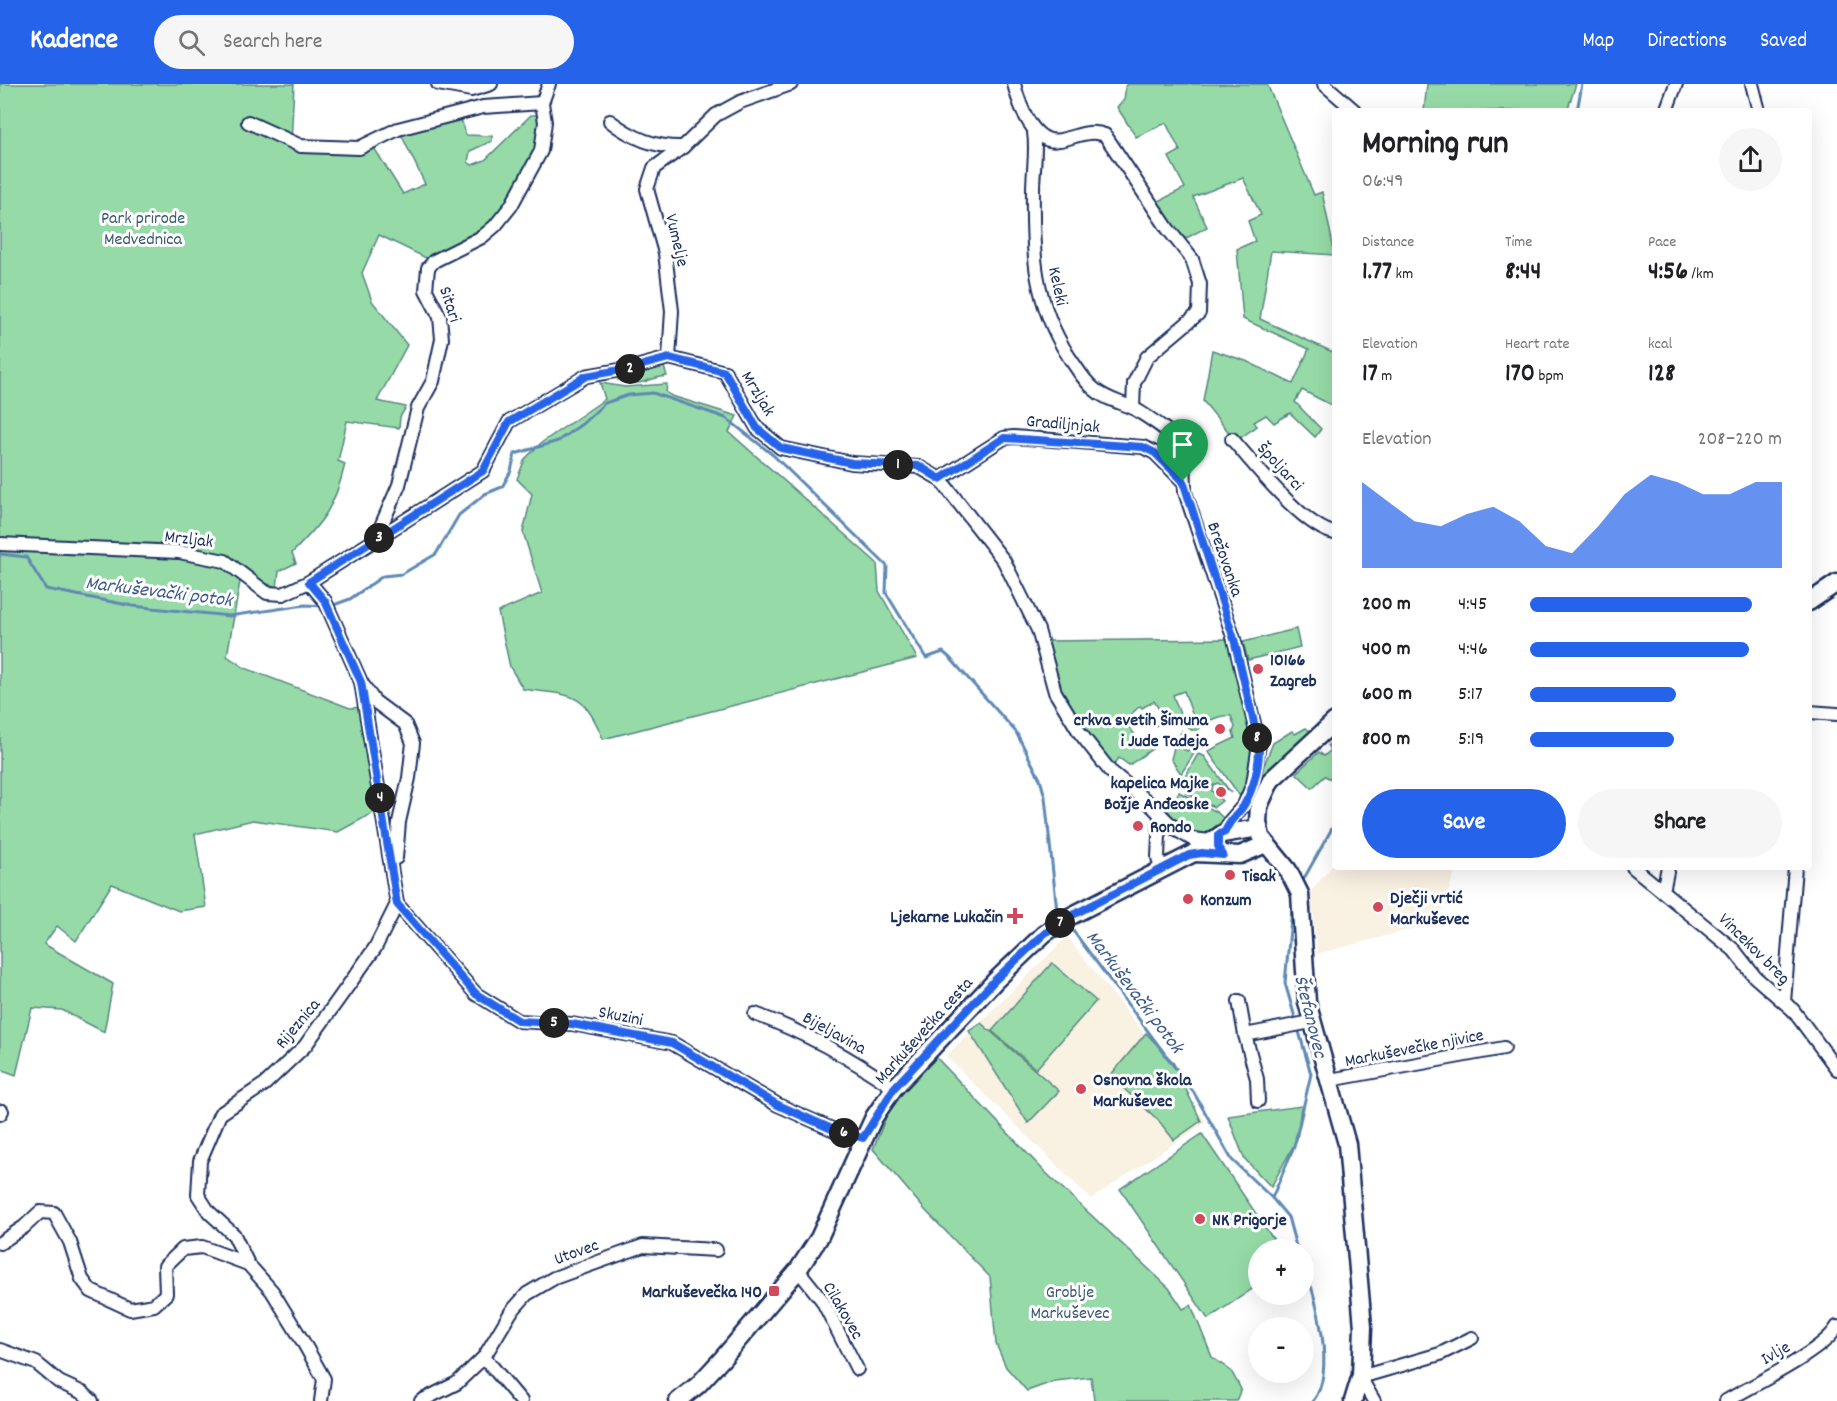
<!DOCTYPE html>
<meta charset="utf-8">
<style>
:root{--surface:#fff;--page:#f6f6f6;--text:#202124;--muted:#757577;--accent:#2563eb}
body{margin:0;font-family:Dekko,sans-serif;background:var(--page);color:var(--text);height:100vh;display:flex;flex-direction:column;font-size:22px;white-space:nowrap}
*{box-sizing:border-box;margin:0}
p{font-size:20px;color:var(--muted)}
.icon{flex:none;width:33px;height:33px;fill:none;stroke:currentColor;stroke-width:2;stroke-linecap:round;stroke-linejoin:round}
.map{position:relative;flex:1;overflow:hidden}
.panel{position:absolute;left:1332px;top:24px;width:480px;height:762px;display:flex;flex-direction:column;background:var(--surface);border-radius:6px;box-shadow:0 6px 24px #0002}
.panel>*{flex:none}
.buttons{position:absolute;left:1248px;top:1155px;display:grid;gap:12px}
.buttons a{display:grid;place-items:center;width:66px;height:66px;border-radius:50%;background:var(--surface);box-shadow:0 6px 24px #0002;font-size:30px}
.pin{position:absolute;display:grid;place-items:center;width:51px;height:51px;color:#fff;margin:-62px -26px;border-radius:50% 50% 50% 0;rotate:-45deg;box-shadow:0 0 6px #0007}
.pin .icon{rotate:45deg}
.km{position:absolute;width:30px;height:30px;margin:-15px;border-radius:50%;background:#222;color:#fff;font-size:16px;line-height:30px;text-align:center}
.round{display:grid;place-items:center;flex:none;width:63px;height:63px;border-radius:32px;background:var(--page)}
.summary{display:flex;align-items:center;justify-content:space-between;height:102px;padding:0 30px}
h1{font-size:33px;font-weight:700;line-height:45px}
.metrics{display:grid;grid-template-columns:repeat(3,1fr);gap:9px;height:102px;padding:6px 30px}
.metrics div{display:grid;align-content:center}
.metrics b{font-size:26px;font-weight:700}
.metrics small{font-size:16px;font-weight:400}
.metrics p{font-size:16px}
.chart{height:168px;padding:12px 30px}
.chart p{display:flex;justify-content:space-between}
.chart svg{width:100%;height:108px;margin-top:6px;fill:var(--accent);opacity:.7}
.action{display:flex;gap:12px;margin-top:auto;padding:12px 30px}
.action a{flex:1;height:69px;border-radius:36px;background:var(--accent);color:#fff;font-size:24px;font-weight:700;line-height:69px;text-align:center}
.action a+a{background:var(--page);color:var(--text)}
ul{padding:0 30px;list-style:none;font-size:20px}
li{display:grid;grid-template-columns:96px 72px 1fr;align-items:center;height:45px}
li i{height:15px;border-radius:8px;background:var(--accent)}
header{display:flex;align-items:center;gap:36px;box-sizing:border-box;height:84px;padding:0 30px;background:var(--accent);color:#fff}
header strong{font-size:28px}
nav{display:flex;gap:33px;margin-inline-start:auto;font-size:21px}
.search{width:420px;height:54px;background:var(--page);display:flex;align-items:center;gap:15px;box-sizing:border-box;padding:0 21px;border-radius:33px;color:var(--muted);font-size:22px}
.map>svg:first-child{display:block}
.built{fill:#f9f1e2}
.green{fill:#96dba7;stroke:#588582;stroke-width:1.5}
.lines{fill:none;stroke-linecap:round;stroke-linejoin:round}
.stream{stroke:#5f89b3;stroke-width:3}
.street-casing{stroke:#1b2f5e;stroke-width:16}
.secondary-casing{stroke:#1b2f5e;stroke-width:21}
.street{stroke:#fff;stroke-width:12}
.secondary{stroke:#fff;stroke-width:16}
.route-casing{stroke:#fff;stroke-width:12}
.route{stroke:#2563eb;stroke-width:8}
.poi-dot{fill:#d1495b;stroke:#fff;stroke-width:2}
.labels{text-anchor:middle;stroke-width:6;stroke-linejoin:round;paint-order:stroke}
.park-label{font-size:18px;fill:#3a5a70;stroke:#fff}
.street-label{font-size:18px;fill:#1b2f5e;stroke:#fff}
.poi-label{font-size:18px;font-weight:bold;fill:#1b2f5e;stroke:#fff;text-anchor:start}
.water-label{font-size:20px;font-style:italic;fill:#3d5c89;stroke:#fff}
</style>
<header>
<strong>Kadence</strong>
<div class="search"><svg class="icon" aria-label="search" viewBox="0 0 24 24"><circle cx="10" cy="10" r="6"/><path d="M15 15l6 6"/></svg>Search here</div>
<nav><a>Map</a><a>Directions</a><a>Saved</a></nav>
</header>
<div class="map">
<svg width="1837" height="1317" viewBox="0 0 1837 1317">
<rect width="100%" height="100%" fill="#fff"/>
<filter id="ink" filterUnits="userSpaceOnUse"><feTurbulence type="fractalNoise" baseFrequency=".0167" numOctaves="2"/><feDisplacementMap in="SourceGraphic" scale="12" xChannelSelector="R" yChannelSelector="G"/><feConvolveMatrix kernelMatrix="1 2 1 2 8 2 1 2 1" color-interpolation-filters="sRGB"/></filter>
<g filter="url(#ink)">
<g class="built">
<path d="M1335,778V783H1456L1439,838L1317,870L1311,807Z"/>
<path d="M1067,853L1138,942L1206,1038L1091,1115L946,972Z"/>
</g>
<g class="green">
<path d="M0,0H294L291,60C316,75 345,66 373,62L403,110L425,100L400,48L461,35L466,51L492,52V57L470,67L468,78L472,81L485,76L531,31H539C552,54 509,126 491,142C475,156 449,165 430,176L379,151L362,189L372,217L407,261L377,317L406,323L400,333L399,344L347,337L338,377L345,380C335,423 323,438 292,469L296,479L279,487L277,503L255,496L242,486L227,572L245,584L350,624L367,623L382,724L338,748L253,736L195,750L206,823L179,827L112,800L76,857L57,842L44,860L113,900L104,948L62,926L32,924L16,991L0,985Z"/>
<path d="M1129,0H1267L1314,111L1322,108L1335,171L1271,167L1260,235L1335,269V323L1302,306L1295,318L1321,345L1315,353L1290,329L1274,339L1266,331L1254,338L1257,342L1236,357L1203,317L1212,266L1246,277L1293,300L1309,265L1243,235L1237,165L1255,157L1248,137L1261,131L1243,94L1193,113L1207,143L1181,157L1155,119L1185,104L1169,73L1180,67L1166,39L1136,53L1117,23L1124,16L1126,1Z"/>
<path d="M1427,0H1576L1567,27H1424Z"/>
<path d="M664,283L667,292C644,294 645,304 618,296V291H630Z"/>
<path d="M600,299L625,303L667,300L666,308L672,312L737,332L729,348L877,479L879,507L917,574L603,655C583,605 571,612 523,605L510,583L498,528L542,509L523,448L532,410L517,395L525,375L541,359L605,315Z"/>
<path d="M1296,545L1300,563L1248,576L1243,558Z"/>
<path d="M1230,555L1254,668V678L1242,715L1208,667L1235,654L1233,648L1235,643L1231,632C1220,630 1204,638 1198,646H1191L1182,636L1193,632L1184,607L1173,611L1181,633L1154,642L1152,639L1163,632L1154,617L1142,624L1140,622L1128,633L1131,638L1128,641L1137,654L1150,655L1156,662L1129,681L1119,674L1113,682L1104,674L1063,613L1045,557Z"/>
<path d="M1306,644L1310,647L1308,651C1296,663 1272,680 1264,692L1260,691L1273,659L1292,647L1295,650Z"/>
<path d="M1182,647L1190,659L1183,661V665L1187,667L1193,663L1195,668L1181,690L1171,675L1175,659Z"/>
<path d="M1335,654V697L1325,692L1312,704L1296,689L1319,668L1324,672L1331,666L1328,661Z"/>
<path d="M1198,670L1204,672L1231,709L1218,699L1213,701L1212,707L1222,717L1214,723L1186,709L1189,704L1184,699V695Z"/>
<path d="M1179,708L1217,728L1224,735C1219,740 1212,747 1205,750C1191,756 1170,738 1168,725Z"/>
<path d="M1052,879L1096,917L1036,985L992,947Z"/>
<path d="M981,939L1059,1007L1028,1039L969,947Z"/>
<path d="M1146,949L1173,978L1201,1037L1174,1056L1158,1036L1110,992Z"/>
<path d="M935,972L1044,1087L1169,1204L1183,1225L1191,1221L1212,1273L1231,1287L1241,1305L1236,1317H1094L1091,1293L1055,1297L1027,1307L1006,1283L996,1260L990,1193L925,1126L873,1065L891,1021Z"/>
<path d="M1301,1022L1297,1055L1271,1103L1244,1074L1228,1032Z"/>
<path d="M1202,1050L1280,1165L1258,1166V1201L1208,1235L1120,1105Z"/>
</g>
<g class="lines">
<g class="stream">
<path d="M1577,27L1582,0"/>
<path d="M0,470L26,473L46,505L133,522L229,532L305,521L324,522"/>
<path d="M331,522L350,515L383,492L402,490L436,470L459,431L485,410L502,403L511,387L515,370L558,357L582,340L605,319L629,311L653,309L726,334L773,371L887,482L886,509L926,574L943,568L950,574L1016,648L1040,695L1045,713L1057,827L1061,833"/>
<path d="M1302,798L1335,739"/>
<path d="M1293,814L1285,899L1296,937"/>
<path d="M1068,840L1194,1009L1232,1076L1272,1114"/>
<path d="M1297,1166L1288,1133L1272,1114L1294,1063L1311,990L1298,944"/>
<path d="M1304,1183C1317,1213 1336,1289 1313,1317"/>
</g>
<defs>
<g id="street">
<path d="M438,0L471,6L491,0"/>
<path d="M1014,0C1019,20 1033,62 1060,56C1076,53 1089,45 1105,51L1168,145L1192,175L1200,200L1199,229L1147,273L1134,299L1133,324"/>
<path d="M1324,0L1355,27"/>
<path d="M1752,0L1759,27"/>
<path d="M1666,27L1676,0"/>
<path d="M610,37C632,54 656,64 683,63"/>
<path d="M248,38L301,62L359,64L398,45L483,23L542,19"/>
<path d="M1034,48C1037,68 1033,86 1033,106C1032,170 1034,218 1069,273C1077,284 1083,296 1094,305C1106,316 1121,318 1135,325C1149,334 1176,350 1184,365L1185,408L1234,555L1259,660L1253,700L1244,721L1230,737L1225,748"/>
<path d="M669,274L672,227L665,169L647,105L654,84L683,63L716,31L740,18L791,0"/>
<path d="M1232,355C1254,380 1304,444 1335,449"/>
<path d="M940,395L1004,354L1014,353L1143,363L1155,369L1183,397"/>
<path d="M375,456L399,401L418,324L433,297L442,255L440,233L426,206L428,184L434,177L482,153L495,142L511,122L541,67L545,38L542,19L549,0"/>
<path d="M0,460L179,468L225,477L267,509L283,510L309,498L483,387L509,338L586,292L632,284L669,274L725,288L757,344L781,364L852,379L919,383L940,395L1004,477L1038,546L1055,608L1080,649L1110,687L1149,719L1175,745L1192,755L1211,757"/>
<path d="M309,498L325,517L361,598L397,820L375,864L305,962L265,1000L220,1030L200,1077L198,1111L209,1128L234,1151L248,1180L272,1207L302,1256L324,1295L321,1317"/>
<path d="M363,601L374,617L405,640L413,659L409,694L399,738L396,774"/>
<path d="M1809,628L1837,630"/>
<path d="M1160,731L1158,773L1161,787"/>
<path d="M1633,783L1734,866L1755,893L1793,926L1837,985"/>
<path d="M1663,807L1668,783"/>
<path d="M397,820L476,910L519,937L572,940L672,959L778,1021L834,1046L863,1054"/>
<path d="M1239,917L1245,951L1311,938"/>
<path d="M1784,918L1795,783"/>
<path d="M755,930C804,948 851,974 894,1004"/>
<path d="M1245,951L1257,995L1258,1017"/>
<path d="M1330,996L1504,964"/>
<path d="M0,1030L2,1027"/>
<path d="M0,1159L24,1143L40,1128L54,1129L70,1158L82,1195L91,1207L130,1225L154,1221L166,1210L165,1182L183,1165L202,1163L248,1180"/>
<path d="M798,1186L822,1216L857,1285"/>
<path d="M0,1266L36,1279L59,1298L83,1309L92,1317"/>
<path d="M484,1273L521,1317"/>
<path d="M1361,1291L1371,1290L1440,1270L1472,1254"/>
<path d="M1361,1295L1374,1317"/>
<path d="M421,1317L457,1299L484,1273L511,1228L527,1210L554,1194L643,1162L716,1166"/>
<path d="M1726,1317C1751,1302 1824,1267 1837,1243"/>
</g>
<g id="secondary">
<path d="M1809,518L1837,499"/>
<path d="M1335,637L1271,696L1259,722L1258,738L1261,753L1288,786L1300,810L1307,918L1347,1060L1363,1243L1361,1291L1353,1317"/>
<path d="M1194,769L1240,771L1266,760"/>
<path d="M678,1317L698,1301L722,1275L798,1186L819,1154L874,1033L894,1004L995,897L1044,850L1067,834L1194,769L1222,750L1259,744"/>
</g>
</defs>
<use href="#street" class="street-casing"/>
<use href="#secondary" class="secondary-casing"/>
<use href="#street" class="street"/>
<use href="#secondary" class="secondary"/>
</g>
</g>
<g class="lines" filter="url(#ink)">
<defs>
<path id="route" d="M669,274L725,288L757,344L781,364L852,379L919,382L940,395L1004,354L1143,363L1155,369L1183,397L1234,555L1259,660C1260,680 1254,704 1244,721C1238,731 1229,736 1225,748L1218,751V762L1223,771L1202,769L1189,771L1067,834L1044,850L994,897L894,1004L863,1054L834,1046L778,1021L672,959L572,940L519,937L476,910L397,820L361,598L325,517L309,498L483,387L509,338L586,292L632,284Z"/>
</defs>
<use href="#route" class="route-casing"/>
<use href="#route" class="route"/>
</g>
<g class="poi-dot">
<circle cx="1258" cy="585" r="6"/>
<circle cx="1220" cy="645" r="6"/>
<circle cx="1221" cy="708" r="6"/>
<circle cx="1138" cy="742" r="6"/>
<circle cx="1230" cy="791" r="6"/>
<circle cx="1188" cy="815" r="6"/>
<circle cx="1378" cy="823" r="6"/>
<path d="M1012 823h6v6h6v6h-6v6h-6v-6h-6v-6h6z"/>
<circle cx="1081" cy="1005" r="6"/>
<circle cx="1200" cy="1135" r="6"/>
<rect x="768" y="1201" width="12" height="12" rx="3"/>
</g>
<g class="labels">
<g class="park-label">
<text x="143" y="139">Park prirode<tspan x="143" dy="21">Medvednica</tspan></text>
<text x="1070" y="1213">Groblje<tspan x="1070" dy="21">Markuševec</tspan></text>
</g>
<g class="street-label">
<text transform="translate(678 156) rotate(77)" y="6">Vumelje</text>
<text transform="translate(1059 202) rotate(78)" y="6">Keleki</text>
<text transform="translate(451 220) rotate(72)" y="6">Sitari</text>
<text transform="translate(759 309) rotate(59)" y="6">Mrzljak</text>
<text transform="translate(1063 339) rotate(5)" y="6">Gradiljnjak</text>
<text transform="translate(1281 382) rotate(47)" y="6">Špoljarci</text>
<text transform="translate(189 454) rotate(7)" y="6">Mrzljak</text>
<text transform="translate(1226 475) rotate(71)" y="6">Brežovanka</text>
<text transform="translate(1755 864) rotate(45)" y="6">Vincekov breg</text>
<text transform="translate(621 931) rotate(11)" y="6">Skuzini</text>
<text transform="translate(297 939) rotate(-50)" y="6">Rijeznica</text>
<text transform="translate(923 946) rotate(-48)" y="6">Markuševečka cesta</text>
<text transform="translate(835 948) rotate(29)" y="6">Bijeljavina</text>
<text transform="translate(1414 963) rotate(-11)" y="6">Markuševečke njivice</text>
<text transform="translate(576 1167) rotate(-20)" y="6">Utovec</text>
<text transform="translate(844 1226) rotate(60)" y="6">Cilakovec</text>
<text transform="translate(1775 1268) rotate(-30)" y="6">Ivlje</text>
</g>
<g class="poi-label">
<text x="1270" y="581">10166<tspan x="1270" dy="21">Zagreb</tspan></text>
<text x="1208" y="641" text-anchor="end">crkva svetih Šimuna<tspan x="1208" dy="21">i Jude Tadeja</tspan></text>
<text x="1209" y="704" text-anchor="end">kapelica Majke<tspan x="1209" dy="21">Božje Anđeoske</tspan></text>
<text x="1150" y="748">Rondo</text>
<text x="1242" y="797">Tisak</text>
<text x="1390" y="819">Dječji vrtić<tspan x="1390" dy="21">Markuševec</tspan></text>
<text x="1200" y="821">Konzum</text>
<text x="1003" y="838" text-anchor="end">Ljekarne Lukačin</text>
<text x="1093" y="1001">Osnovna škola<tspan x="1093" dy="21">Markuševec</tspan></text>
<text x="1212" y="1141">NK Prigorje</text>
<text x="762" y="1213" text-anchor="end">Markuševečka 140</text>
</g>
<g class="water-label">
<text transform="translate(159 506) rotate(7)" y="7">Markuševački potok</text>
<text transform="translate(1136 907) rotate(53)" y="7">Markuševački potok</text>
<text transform="translate(1312 932) rotate(76)" y="7">Štefanovec</text>
</g>
</g>
</svg>
<div class="buttons">
<a>+</a>
<a>−</a>
</div>
<div class="pin" style="left:1183px;top:397px;background:#1e9e55"><svg class="icon" aria-label="arrive" viewBox="0 0 24 24"><path d="M6 21V4h12l-3 4 3 4H6"/></svg></div>
<b class="km" style="left:898px;top:381px">1</b>
<b class="km" style="left:630px;top:285px">2</b>
<b class="km" style="left:379px;top:454px">3</b>
<b class="km" style="left:380px;top:714px">4</b>
<b class="km" style="left:554px;top:939px">5</b>
<b class="km" style="left:844px;top:1049px">6</b>
<b class="km" style="left:1060px;top:839px">7</b>
<b class="km" style="left:1257px;top:654px">8</b>
<section class="panel">
<div class="summary"><div><h1>Morning run</h1><p>06:49</p></div><a class="round"><svg class="icon" aria-label="share" viewBox="0 0 24 24"><path d="M12 15V3M7 8l5-5 5 5M5 13v7h14v-7"/></svg></a></div>
<div class="metrics">
<div><p>Distance</p><b>1.77<small> km</small></b></div>
<div><p>Time</p><b>8:44</b></div>
<div><p>Pace</p><b>4:56<small> /km</small></b></div>
</div>
<div class="metrics">
<div><p>Elevation</p><b>17<small> m</small></b></div>
<div><p>Heart rate</p><b>170<small> bpm</small></b></div>
<div><p>kcal</p><b>128</b></div>
</div>
<div class="chart"><p><span>Elevation</span>208–220 m</p>
<svg viewBox="0 0 160 44" preserveAspectRatio="none"><path d="M0 44V9L10 17L20 25L30 27L40 22L50 19L60 25L70 35L80 38L90 27L100 14L110 6L120 9L130 14L140 14L150 9L160 9V44z"/></svg>
</div>
<ul>
<li><b>200 m</b>4:45<i style="width:88%"></i></li>
<li><b>400 m</b>4:46<i style="width:87%"></i></li>
<li><b>600 m</b>5:17<i style="width:58%"></i></li>
<li><b>800 m</b>5:19<i style="width:57%"></i></li>
</ul>
<div class="action"><a>Save</a><a>Share</a></div>
</section>
</div>
